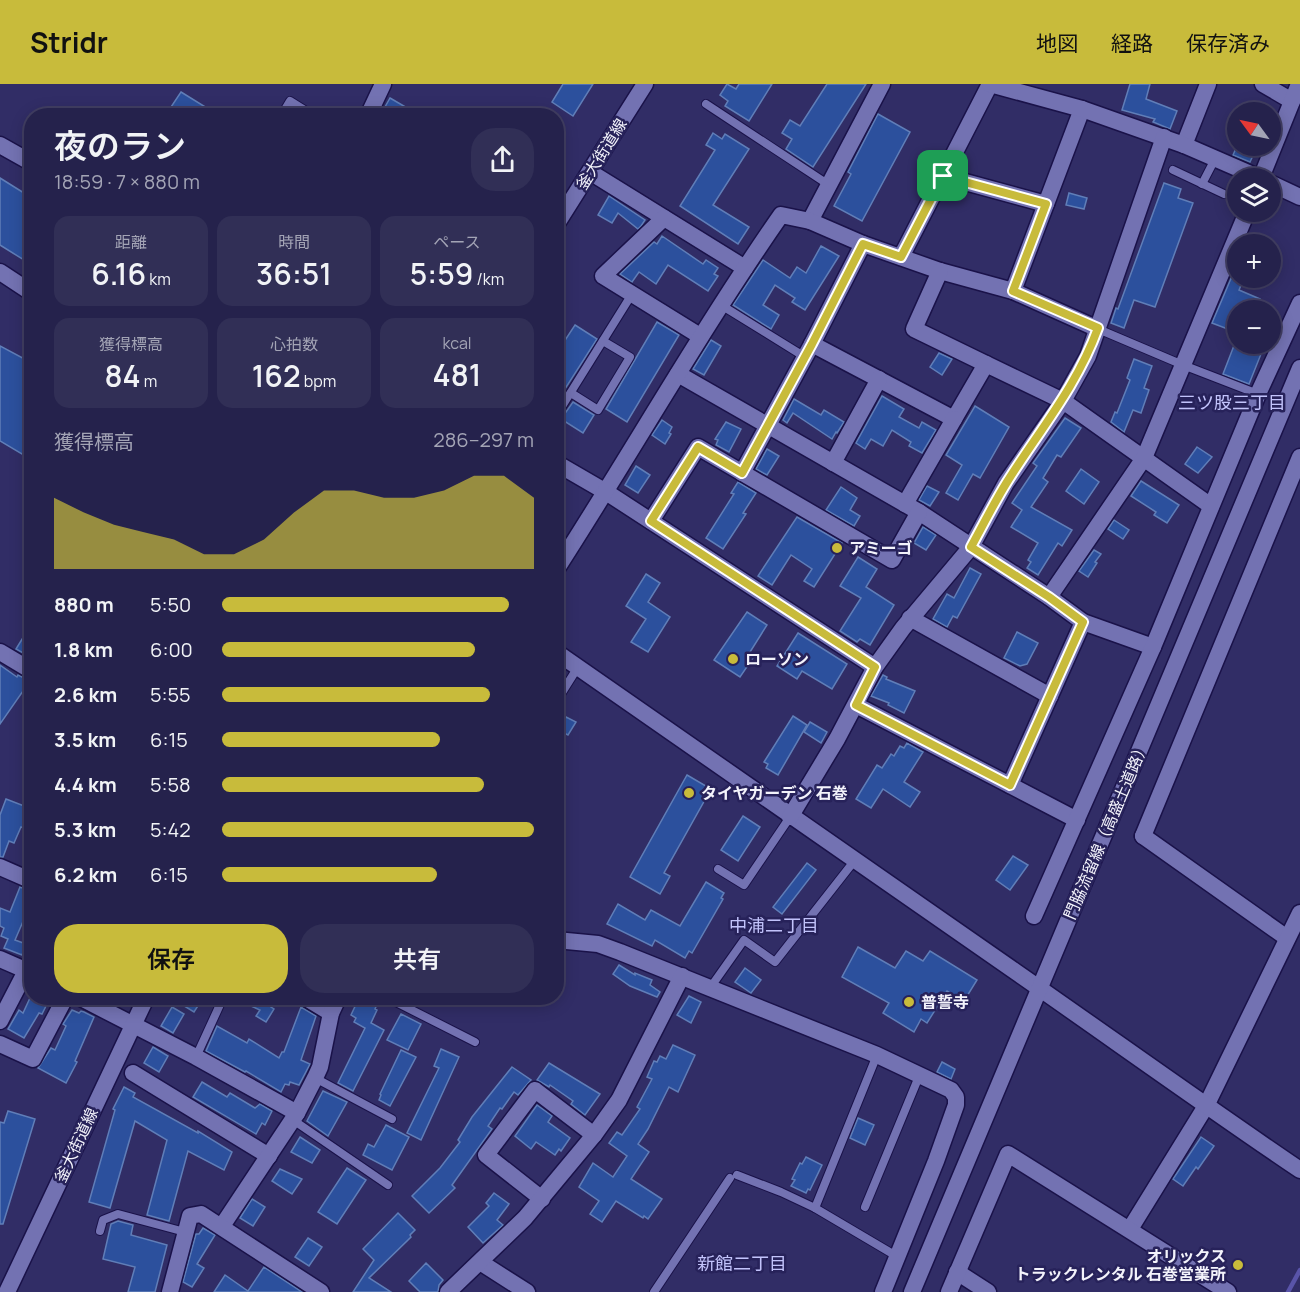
<!DOCTYPE html>
<html lang="ja">
<meta charset="utf-8">
<style>
:root{--surface:#25224c;--page:#312f56;--text:#f1f3f6;--muted:#a3a4b5;--line:#423f64;--accent:#c8bb3b}
body{margin:0;font-family:Manrope,"Noto Sans JP",sans-serif;background:var(--page);color:var(--text);height:100vh;display:flex;flex-direction:column;font-size:22px;white-space:nowrap}
*{box-sizing:border-box;margin:0}
p{font-size:20px;color:var(--muted)}
.icon{flex:none;width:33px;height:33px;fill:none;stroke:currentColor;stroke-width:2;stroke-linecap:round;stroke-linejoin:round}
.map{position:relative;flex:1;overflow:hidden}
.side{position:absolute;left:24px;top:24px;width:540px;height:897px;display:flex;flex-direction:column;background:var(--surface);border-radius:24px;box-shadow:0 3px 15px #0003,0 0 0 2px var(--line)}
.side>*{flex:none}
.needle{width:39px;rotate:303deg}
.controls{position:absolute;left:1227px;top:18px;display:grid;gap:12px}
.controls a{display:grid;place-items:center;width:54px;height:54px;border-radius:50%;background:var(--surface);box-shadow:0 3px 15px #0003,0 0 0 2px var(--line);font-size:30px}
.pin{position:absolute;display:grid;place-items:center;width:51px;height:51px;color:#fff;margin:-26px;border-radius:12px;box-shadow:0 3px 9px #0006}
.round{display:grid;place-items:center;flex:none;width:63px;height:63px;border-radius:24px;background:var(--page)}
.summary{display:flex;align-items:center;justify-content:space-between;height:102px;padding:0 30px}
h1{font-size:33px;font-weight:600;line-height:45px}
.stats{display:grid;grid-template-columns:repeat(3,1fr);gap:9px;height:102px;padding:6px 30px}
.stats div{display:grid;align-content:center;border-radius:15px;background:var(--page);text-align:center}
.stats b{font-size:30px;font-weight:600}
.stats small{font-size:16px;font-weight:400}
.stats p{font-size:16px}
.chart{height:168px;padding:12px 30px}
.chart p{display:flex;justify-content:space-between}
.chart svg{width:100%;height:108px;margin-top:6px;fill:var(--accent);opacity:.7}
.button{display:flex;gap:12px;margin-top:auto;padding:12px 30px}
.button a{flex:1;height:69px;border-radius:24px;background:var(--accent);color:#111;font-size:24px;font-weight:600;line-height:69px;text-align:center}
.button a+a{background:var(--page);color:var(--text)}
ul{padding:0 30px;list-style:none;font-size:20px}
li{display:grid;grid-template-columns:96px 72px 1fr;align-items:center;height:45px}
li i{height:15px;border-radius:8px;background:var(--accent)}
header{display:flex;align-items:center;gap:36px;box-sizing:border-box;height:84px;padding:0 30px;background:var(--accent);color:#111}
header strong{font-size:28px}
nav{display:flex;gap:33px;margin-inline-start:auto;font-size:21px}
.map>svg:first-child{display:block}
.lines{fill:none;stroke-linecap:round;stroke-linejoin:round}
.stream{stroke:#5954a9;stroke-width:4.5}
.building{fill:#2c509d;stroke:#607eb8;stroke-width:1.5}
.service-casing{stroke:#1a1249;stroke-width:10}
.minor-casing{stroke:#1a1249;stroke-width:19}
.tertiary-casing{stroke:#1a1249;stroke-width:19}
.secondary-casing{stroke:#1a1249;stroke-width:19}
.service{stroke:#7372b2;stroke-width:8}
.minor{stroke:#7372b2;stroke-width:16}
.tertiary{stroke:#7372b2;stroke-width:16}
.secondary{stroke:#7372b2;stroke-width:16}
.route-casing{stroke:#fff;stroke-width:12}
.route{stroke:#c8bb3b;stroke-width:8}
.poi-dot{fill:#c8bb3b;stroke:#27225a;stroke-width:2}
.labels{text-anchor:middle;stroke-width:5;stroke-linejoin:round;paint-order:stroke}
.street-label{font-size:16px;fill:#f3f3fb;stroke:#27225a}
.poi-label{font-size:16px;font-weight:bold;fill:#f3f3fb;stroke:#27225a;text-anchor:start}
.neighbourhood-label{font-size:18px;fill:#c2c3fb;stroke:#27225a}
</style>
<header>
<strong>Stridr</strong>
<nav><a>地図</a><a>経路</a><a>保存済み</a></nav>
</header>
<div class="map">
<svg width="1300" height="1208" viewBox="0 0 1300 1208">
<rect width="100%" height="100%" fill="#312d66"/>
<g class="lines">
<path class="stream" d="M1288,1208L1300,1186"/>
</g>
<g class="building">
<path d="M563,0H593L573,32L552,18Z"/>
<path d="M727,0L736,5L739,0H772L749,37L725,22L728,17L720,11Z"/>
<path d="M827,0H866L813,83L786,65L792,55L782,49L790,36L800,42Z"/>
<path d="M1130,0H1150L1146,15L1177,27L1170,45L1153,38L1155,35L1122,26Z"/>
<path d="M181,8L207,24L202,32H165Z"/>
<path d="M390,14L421,32H380Z"/>
<path d="M878,30L910,48L862,137L834,122L851,90L848,88Z"/>
<path d="M713,49L722,55L725,50L749,65L713,121L749,143L738,160L680,122L715,66L706,61Z"/>
<path d="M1237,62H1247L1256,65L1250,78L1233,71Z"/>
<path d="M0,94L32,114V181L0,161Z"/>
<path d="M1164,99L1181,105L1178,114L1193,119L1155,223L1134,216L1124,244L1111,239L1116,224L1118,225Z"/>
<path d="M1069,109L1087,114L1084,125L1066,121Z"/>
<path d="M609,112L645,136L641,142L638,145L618,129L612,139L598,131Z"/>
<path d="M662,152L703,180L706,176L718,184L714,190L718,192L708,207L668,181L656,200L639,188L632,198L620,190L654,158L657,160Z"/>
<path d="M821,162L839,172L805,226L792,218L795,214L775,201L763,221L779,231L771,245L733,221L763,176L790,194L797,183L806,189Z"/>
<path d="M1238,178V194H1244L1239,206L1260,215L1256,226H1238V249L1212,239Z"/>
<path d="M657,238L679,251L627,338L606,325Z"/>
<path d="M575,241L597,255L556,319V270Z"/>
<path d="M711,256L721,262L704,291L693,285Z"/>
<path d="M1235,259L1261,270L1249,300L1223,290Z"/>
<path d="M0,262L32,279V376L0,357Z"/>
<path d="M939,269L952,275L942,291L930,283Z"/>
<path d="M1134,275L1152,282L1144,304L1149,306L1141,329L1133,326L1124,348L1111,338L1115,328L1117,329L1130,296L1127,294Z"/>
<path d="M882,312L904,325L899,333L919,344L922,338L936,346L922,369L909,362L911,358L892,346L883,362L871,355L865,365L856,359Z"/>
<path d="M794,315L821,331L824,326L844,338L837,349L836,348L832,355L793,329L787,339L783,336Z"/>
<path d="M573,318L594,331L583,349L561,335Z"/>
<path d="M975,322L1009,343L980,394L973,390L958,416L946,409L962,381L946,371Z"/>
<path d="M1065,334L1081,344L1061,373L1057,371L1043,394L1048,398L1031,423L1072,446L1062,462L1058,459L1038,491L1027,484L1031,478L1028,476L1038,459L1011,443L1022,426L1012,419L1037,382L1033,379Z"/>
<path d="M662,336L672,343L669,349L671,350L665,360L652,351Z"/>
<path d="M726,338L741,345L729,368L716,361L718,356L715,355Z"/>
<path d="M1197,363L1212,373L1198,389L1185,380Z"/>
<path d="M767,365L779,372L767,391L756,385Z"/>
<path d="M636,382L650,391L638,409L625,401Z"/>
<path d="M1081,385L1099,398L1084,420L1066,407Z"/>
<path d="M1141,397L1179,421L1167,439L1154,431L1156,428L1131,412Z"/>
<path d="M738,398L756,409L743,429L746,430L723,465L706,454L734,410L731,409Z"/>
<path d="M927,402L939,408L930,422L919,416Z"/>
<path d="M841,403L857,414L850,426L860,432L854,442L826,426Z"/>
<path d="M797,433L842,459L814,503L804,497L812,485L791,471L772,501L758,492Z"/>
<path d="M1114,436L1129,446L1123,455L1108,445Z"/>
<path d="M923,443L936,451L926,466L914,459Z"/>
<path d="M1094,466L1101,470L1095,478L1097,479L1088,493L1079,487Z"/>
<path d="M858,473L877,485L866,503L894,521L870,561L860,555L857,558L840,547L861,514L840,502Z"/>
<path d="M970,484L981,490L957,534L953,532L947,543L933,535L947,510L954,514Z"/>
<path d="M646,490L660,499L648,518L670,533L648,568L631,558L646,535L626,522Z"/>
<path d="M747,528L767,541L750,568L755,571L740,593L714,576Z"/>
<path d="M32,539V574L16,565Z"/>
<path d="M1017,548L1038,559L1027,580L1020,582L1004,574Z"/>
<path d="M798,549L847,580L832,605L802,587L797,595L777,582Z"/>
<path d="M0,581L17,593L18,591L30,597L0,640Z"/>
<path d="M883,591L887,593L886,595L915,607L904,629L888,621L889,619L871,612Z"/>
<path d="M793,632L807,641L778,691L766,684L768,680L764,678Z"/>
<path d="M566,633L576,638L568,651L558,646Z"/>
<path d="M810,638L827,648L821,659L804,648Z"/>
<path d="M907,659L923,668L904,698L920,708L910,723L883,705L871,724L856,715L877,681L882,684L891,670L894,672L900,662L904,664Z"/>
<path d="M687,691L711,705L664,789L670,792L660,810L630,793Z"/>
<path d="M6,715L32,725V747L21,743L14,759L9,757L3,773H0V731Z"/>
<path d="M743,732L760,743L738,777L721,766Z"/>
<path d="M1013,772L1028,781L1010,806L996,796Z"/>
<path d="M807,779L816,786L782,830L773,823Z"/>
<path d="M706,798L724,809L721,814L723,815L692,869L689,867L685,874L655,856L652,862L607,840L618,820L645,836L651,826L680,842Z"/>
<path d="M20,803L32,808V827L28,826L15,856L26,860L22,871L4,864L8,855L1,852L4,844L0,842V824L10,828Z"/>
<path d="M858,863L895,884L906,867L923,877L930,867L977,896L964,917L947,907L927,939L921,935L914,948L883,929L889,919L842,893Z"/>
<path d="M619,881L635,891V889L652,896L650,901L660,908L657,913L630,902L613,890Z"/>
<path d="M745,884L761,896L751,909L735,898Z"/>
<path d="M689,912L701,918L691,939L677,931Z"/>
<path d="M30,914H50L42,930L39,929L24,954L8,945L19,926L23,929Z"/>
<path d="M171,914H203L194,928Z"/>
<path d="M232,914H277L271,923L274,925L266,938L256,932L260,926Z"/>
<path d="M359,914H370L378,918L375,925L377,926L371,939L384,946L353,1007L338,999L365,944L354,938L356,934L351,931Z"/>
<path d="M172,923L184,930L173,949L161,942Z"/>
<path d="M301,923L316,932L301,976L310,980L299,1001L290,998L289,1001L285,1000L281,1008L246,987L245,988L206,967L217,942L247,959L249,955L279,974L282,968H284Z"/>
<path d="M72,926L79,929L81,927L84,928L94,933L75,977L77,978L66,999L38,984L51,964L55,966L66,942L63,940Z"/>
<path d="M401,930L421,940L408,966L387,956Z"/>
<path d="M673,961L695,971L678,1008L669,1003L648,1045L638,1060L649,1068L631,1095L662,1115L648,1135L644,1132L643,1134L616,1117L602,1138L590,1130L599,1117L579,1103L593,1079L613,1093L627,1072L609,1059L617,1048L622,1051L640,1025L637,1023L652,995L647,993L654,977L657,978L660,972L666,975Z"/>
<path d="M153,963L168,972L159,988L144,979Z"/>
<path d="M441,965L459,973L421,1056L407,1049L439,984L434,982Z"/>
<path d="M401,966L416,973L390,1022L379,1016L381,1011L380,1010Z"/>
<path d="M942,978L955,985L951,995L937,988Z"/>
<path d="M549,979L600,1010L585,1031L571,1020L573,1017L550,1001L549,1003L537,996Z"/>
<path d="M512,983L531,996L518,1011L514,1008L502,1025L500,1024L488,1042L492,1045L452,1101L455,1104L429,1129L412,1112L440,1084L460,1058L458,1056L472,1033Z"/>
<path d="M202,998L227,1013L230,1009L255,1024L260,1020L272,1027L265,1041L262,1039L256,1050L193,1013Z"/>
<path d="M124,1003L135,1009L133,1013L198,1049V1047L232,1068L224,1086L188,1067L169,1137L147,1131L167,1056L135,1037L110,1124L89,1118L115,1026L113,1025Z"/>
<path d="M323,1007L347,1018L328,1052L307,1037Z"/>
<path d="M537,1021L552,1032L548,1038L570,1054L561,1067L559,1065L555,1071L536,1058L531,1065L515,1052Z"/>
<path d="M8,1027L35,1035L3,1140H0V1038L4,1039Z"/>
<path d="M858,1034L874,1041L865,1061L850,1054Z"/>
<path d="M386,1041L409,1053L392,1086L363,1071L368,1060L374,1063Z"/>
<path d="M300,1053L320,1066L312,1079L291,1068Z"/>
<path d="M1201,1053L1214,1062L1198,1085L1196,1083L1183,1102L1173,1095Z"/>
<path d="M806,1073L822,1081L810,1106L808,1105L806,1109L791,1102L795,1096L792,1095L800,1079L802,1080Z"/>
<path d="M347,1084L366,1096L337,1140L318,1128Z"/>
<path d="M280,1085L302,1095L292,1110L272,1097Z"/>
<path d="M494,1109L509,1120L497,1136L503,1141L483,1159L468,1143L489,1122L486,1119Z"/>
<path d="M252,1115L265,1123L253,1142L240,1134Z"/>
<path d="M398,1129L415,1146L410,1151L411,1153L369,1194L391,1208H353L374,1176L363,1165Z"/>
<path d="M118,1137L133,1141L131,1151L167,1161L155,1208H128L135,1183L103,1175L111,1140Z"/>
<path d="M203,1144L215,1151L197,1180L204,1184L192,1203L183,1198L196,1150H199Z"/>
<path d="M308,1154L322,1163L309,1182L295,1173Z"/>
<path d="M426,1179L443,1196L439,1201L438,1208H420L409,1197Z"/>
<path d="M264,1183L302,1208H214L225,1191L248,1207Z"/>
</g>
<g class="lines">
<defs>
<g id="service">
<path d="M706,20L829,101"/>
<path d="M281,32L290,17L314,32"/>
<path d="M1173,86L1224,110"/>
<path d="M1202,100L1215,75"/>
<path d="M721,221L805,273"/>
<path d="M1098,245L1183,281L1258,310"/>
<path d="M571,309L598,326L630,273L603,257"/>
<path d="M556,332L632,210"/>
<path d="M556,618L578,583"/>
<path d="M718,785L744,801L790,733"/>
<path d="M710,904L744,856L775,878L855,776"/>
<path d="M388,914L475,958"/>
<path d="M196,973L223,914"/>
<path d="M315,994L392,1035"/>
<path d="M293,1036L388,1101"/>
<path d="M737,1091L781,1108L815,1124L898,1173"/>
<path d="M865,1123L920,990"/>
<path d="M815,1124L877,971"/>
<path d="M100,1147L103,1136L118,1130L185,1148"/>
<path d="M654,1208L730,1094"/>
</g>
<g id="minor">
<path d="M1263,0L1292,17"/>
<path d="M368,32L383,0"/>
<path d="M0,61L32,79"/>
<path d="M1184,61L1208,0"/>
<path d="M590,88L745,184"/>
<path d="M943,92L1046,120"/>
<path d="M1261,94L1299,0"/>
<path d="M664,134L603,192L700,252"/>
<path d="M810,137L882,0"/>
<path d="M863,160L940,187L1013,207L1098,245"/>
<path d="M901,173L990,0"/>
<path d="M940,187L914,245L986,280"/>
<path d="M1013,207L1082,25"/>
<path d="M812,260L954,335L986,280L1063,317L1211,422"/>
<path d="M678,290L919,428L1049,513L1083,538L1153,563"/>
<path d="M556,379L606,408L875,583"/>
<path d="M833,379L879,295"/>
<path d="M905,420L954,335"/>
<path d="M651,437L698,363L892,476L919,428"/>
<path d="M556,486C632,368 701,246 781,131L810,137L863,160L812,260L742,389"/>
<path d="M1049,513L1144,374L1247,128"/>
<path d="M910,534L1050,612"/>
<path d="M0,568L32,587"/>
<path d="M856,621L1077,736"/>
<path d="M1010,701L1083,538"/>
<path d="M1143,752L1287,854"/>
<path d="M0,783L32,797"/>
<path d="M1034,832L1153,563L1258,310L1300,219"/>
<path d="M556,856L598,860L620,868L877,971L951,1006L956,1013V1021L936,1077L883,1208"/>
<path d="M0,875L32,889"/>
<path d="M81,914L196,973L297,1029"/>
<path d="M306,914L331,929"/>
<path d="M0,937L26,887"/>
<path d="M0,960L33,975L65,914"/>
<path d="M133,989L269,1072"/>
<path d="M542,1115L486,1071L535,1006L594,1051"/>
<path d="M222,1142L297,1029L315,994L320,983L331,929L338,914"/>
<path d="M1130,1145L1206,1022L1300,829"/>
<path d="M480,1178L527,1208"/>
<path d="M957,1188L988,1208"/>
<path d="M170,1208L190,1132L201,1130L321,1208"/>
<path d="M448,1208L525,1134L594,1051L619,1016L682,892"/>
<path d="M949,1208L1008,1070L1228,1208"/>
</g>
<g id="tertiary">
<path d="M990,0L1082,25L1184,61L1260,94"/>
<path d="M1270,99L1300,113"/>
<path d="M556,141L645,0"/>
<path d="M0,188L32,209"/>
<path d="M556,568C709,676 863,781 1016,888C1111,954 1204,1021 1300,1086"/>
<path d="M790,733L837,655L875,583L903,544L971,463L1006,399L1063,317L1088,272L1164,53"/>
<path d="M1143,752L1300,373"/>
<path d="M7,1208L146,914"/>
</g>
<path id="secondary" d="M912,1208L1300,284"/>
</defs>
<use href="#service" class="service-casing"/>
<use href="#minor" class="minor-casing"/>
<use href="#tertiary" class="tertiary-casing"/>
<use href="#secondary" class="secondary-casing"/>
<use href="#service" class="service"/>
<use href="#minor" class="minor"/>
<use href="#tertiary" class="tertiary"/>
<use href="#secondary" class="secondary"/>
</g>
<g class="lines">
<defs>
<path id="route" d="M943,92L1046,120L1013,207L1098,244C1077,302 1039,347 1007,398C994,419 983,441 971,463L1049,513L1083,538L1010,701L856,621L875,583L651,437L698,363L742,389L812,260L863,160L901,173Z"/>
</defs>
<use href="#route" class="route-casing"/>
<use href="#route" class="route"/>
</g>
<g class="poi-dot">
<circle cx="837" cy="464" r="6"/>
<circle cx="733" cy="575" r="6"/>
<circle cx="689" cy="709" r="6"/>
<circle cx="909" cy="918" r="6"/>
<circle cx="1238" cy="1181" r="6"/>
</g>
<g class="labels">
<g class="street-label">
<text transform="translate(601 70) rotate(-58)" y="6">釜大街道線</text>
<text transform="translate(1106 746) rotate(-67)" y="6">門脇流留線（高盛土道路）</text>
<text transform="translate(76 1061) rotate(-65)" y="6">釜大街道線</text>
</g>
<g class="poi-label">
<text x="849" y="470">アミーゴ</text>
<text x="745" y="581">ローソン</text>
<text x="701" y="715">タイヤガーデン 石巻</text>
<text x="921" y="924">普誓寺</text>
<text x="1226" y="1178" text-anchor="end">オリックス<tspan x="1226" dy="18">トラックレンタル 石巻営業所</tspan></text>
</g>
<g class="neighbourhood-label">
<text x="1232" y="325">三ツ股三丁目</text>
<text x="774" y="848">中浦二丁目</text>
<text x="742" y="1186">新館二丁目</text>
</g>
</g>
</svg>
<div class="controls">
<a><svg class="needle" viewBox="-14 -14 28 28"><path d="M0-13l5 13h-10z" fill="#e53935"/><path d="M0 13l5-13h-10z" fill="#a3a4b5"/></svg></a>
<a><svg class="icon" aria-label="layers" viewBox="0 0 24 24"><path d="M12 4l9 5-9 5-9-5zM3 14l9 5 9-5"/></svg></a>
<a>+</a>
<a>−</a>
</div>
<div class="pin" style="left:943px;top:92px;background:#1e9e55"><svg class="icon" aria-label="arrive" viewBox="0 0 24 24"><path d="M6 21V4h12l-3 4 3 4H6"/></svg></div>
<section class="side">
<div class="summary"><div><h1>夜のラン</h1><p>18:59 · 7 × 880 m</p></div><a class="round"><svg class="icon" aria-label="share" viewBox="0 0 24 24"><path d="M12 15V3M7 8l5-5 5 5M5 13v7h14v-7"/></svg></a></div>
<div class="stats">
<div><p>距離</p><b>6.16<small> km</small></b></div>
<div><p>時間</p><b>36:51</b></div>
<div><p>ペース</p><b>5:59<small> /km</small></b></div>
</div>
<div class="stats">
<div><p>獲得標高</p><b>84<small> m</small></b></div>
<div><p>心拍数</p><b>162<small> bpm</small></b></div>
<div><p>kcal</p><b>481</b></div>
</div>
<div class="chart"><p><span>獲得標高</span>286–297 m</p>
<svg viewBox="0 0 160 44" preserveAspectRatio="none"><path d="M0 44V15L10 21L20 26L30 29L40 32L50 38L60 38L70 32L80 21L90 12L100 12L110 15L120 15L130 12L140 6L150 6L160 15V44z"/></svg>
</div>
<ul>
<li><b>880 m</b>5:50<i style="width:92%"></i></li>
<li><b>1.8 km</b>6:00<i style="width:81%"></i></li>
<li><b>2.6 km</b>5:55<i style="width:86%"></i></li>
<li><b>3.5 km</b>6:15<i style="width:70%"></i></li>
<li><b>4.4 km</b>5:58<i style="width:84%"></i></li>
<li><b>5.3 km</b>5:42<i style="width:100%"></i></li>
<li><b>6.2 km</b>6:15<i style="width:69%"></i></li>
</ul>
<div class="button"><a>保存</a><a>共有</a></div>
</section>
</div>
